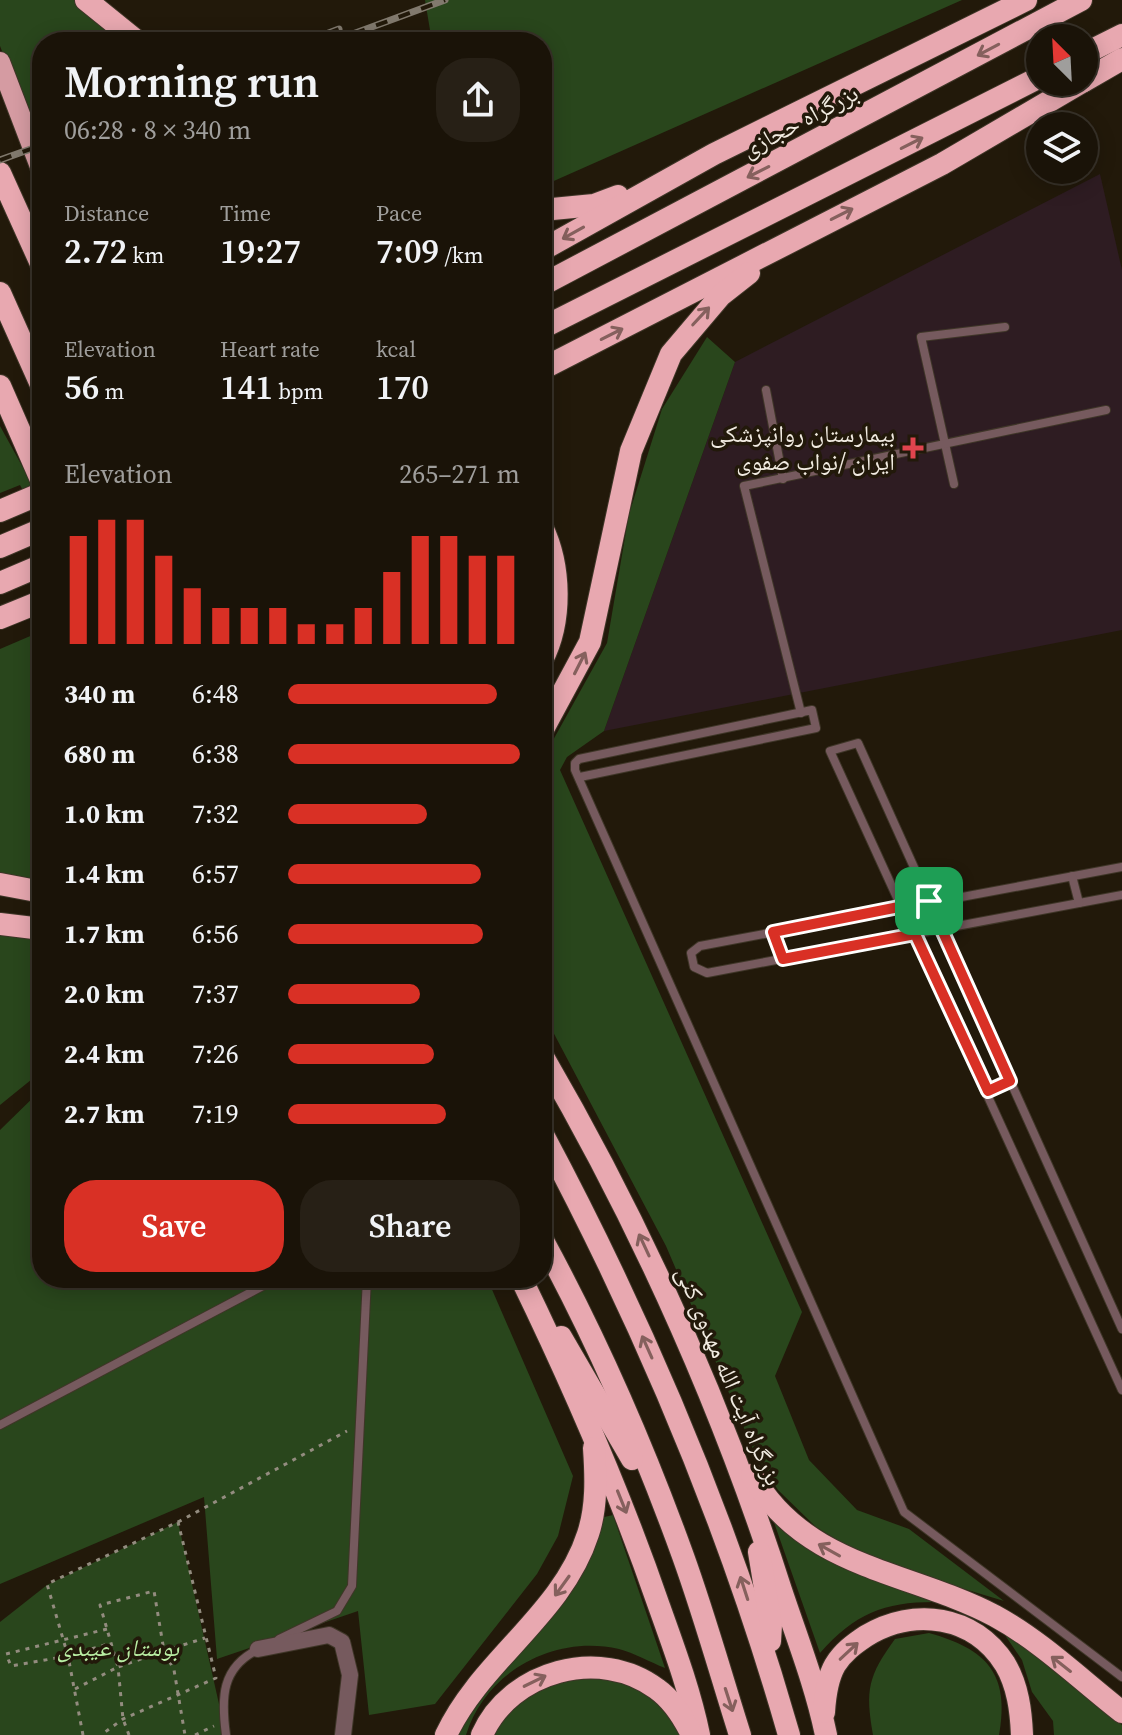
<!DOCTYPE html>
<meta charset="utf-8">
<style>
:root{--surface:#1a1308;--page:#272016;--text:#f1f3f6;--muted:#9f9e9c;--line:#383229;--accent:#d93025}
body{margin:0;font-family:"Source Serif 4","Noto Naskh Arabic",serif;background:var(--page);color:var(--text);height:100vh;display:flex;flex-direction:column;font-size:30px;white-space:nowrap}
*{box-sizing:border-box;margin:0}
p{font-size:26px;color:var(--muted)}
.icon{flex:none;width:44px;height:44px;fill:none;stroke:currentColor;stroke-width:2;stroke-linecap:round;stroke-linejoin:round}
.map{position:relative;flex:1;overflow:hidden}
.drawer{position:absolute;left:32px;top:32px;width:520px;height:1256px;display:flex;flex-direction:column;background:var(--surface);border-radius:32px;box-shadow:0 4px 20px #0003,0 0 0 2px var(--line)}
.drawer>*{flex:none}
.needle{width:52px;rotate:336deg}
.controls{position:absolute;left:1026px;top:24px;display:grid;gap:16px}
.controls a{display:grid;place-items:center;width:72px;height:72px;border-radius:50%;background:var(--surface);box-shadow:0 4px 20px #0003,0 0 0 2px var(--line);font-size:40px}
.pin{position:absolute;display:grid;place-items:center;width:68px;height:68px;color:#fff;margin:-34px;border-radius:16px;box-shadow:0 4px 12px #0006}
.round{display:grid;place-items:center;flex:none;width:84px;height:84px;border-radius:32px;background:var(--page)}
.overview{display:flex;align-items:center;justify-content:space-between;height:136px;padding:0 32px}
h1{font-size:44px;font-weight:600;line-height:60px}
.figures{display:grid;grid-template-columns:repeat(3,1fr);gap:12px;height:136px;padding:8px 32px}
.figures div{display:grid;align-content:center}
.figures b{font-size:34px;font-weight:600}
.figures small{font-size:22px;font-weight:400}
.figures p{font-size:22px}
.chart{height:224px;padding:16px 32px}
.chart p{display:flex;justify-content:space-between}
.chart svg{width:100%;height:144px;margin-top:8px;stroke:var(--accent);stroke-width:6}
.action{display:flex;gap:16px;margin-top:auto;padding:16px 32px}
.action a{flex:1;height:92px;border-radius:32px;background:var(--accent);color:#fff;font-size:32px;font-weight:600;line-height:92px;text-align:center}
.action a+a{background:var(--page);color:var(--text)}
ul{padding:0 32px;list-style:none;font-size:26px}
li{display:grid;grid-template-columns:128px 96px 1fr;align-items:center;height:60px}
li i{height:20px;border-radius:10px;background:var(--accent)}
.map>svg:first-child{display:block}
.medical{fill:#2e1c22}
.green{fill:#29461c}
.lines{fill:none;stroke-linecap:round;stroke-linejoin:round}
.service-casing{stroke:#3f3628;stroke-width:10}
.minor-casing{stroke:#3f3628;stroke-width:18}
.primary-casing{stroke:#3f3628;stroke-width:22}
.trunk-casing{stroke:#3f3628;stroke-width:24}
.path{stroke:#938c7f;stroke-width:3;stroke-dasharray:4 6;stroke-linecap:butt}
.service{stroke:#765a5e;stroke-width:8}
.minor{stroke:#765a5e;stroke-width:16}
.primary{stroke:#d59ba2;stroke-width:20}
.trunk{stroke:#e8a8b0;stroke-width:22}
.rail-casing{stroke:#81796d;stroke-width:7}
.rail{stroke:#22190a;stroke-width:4;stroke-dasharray:12;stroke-linecap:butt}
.oneway{stroke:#85605d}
.route-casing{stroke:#fff;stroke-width:16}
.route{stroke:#d93025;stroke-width:10}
.health-dot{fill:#e0444e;stroke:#22190a;stroke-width:3}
.labels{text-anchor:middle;stroke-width:7;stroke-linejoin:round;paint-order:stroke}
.street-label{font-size:24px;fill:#f1ebe1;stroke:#22190a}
.poi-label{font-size:24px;fill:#f1ebe1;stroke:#22190a;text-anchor:end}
.park-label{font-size:24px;font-style:italic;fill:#b9eea3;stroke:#22190a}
</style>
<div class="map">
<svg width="1122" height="1735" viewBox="0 0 1122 1735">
<rect width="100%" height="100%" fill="#22190a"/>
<path class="medical" d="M1100,174L1122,270V630L604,731L735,362Z"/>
<g class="green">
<path d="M0,0H76L122,42H42V130L34,133L0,46Z"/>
<path d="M425,0H962L547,184H542V42H432Z"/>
<path d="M707,337L735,362L604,731L567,757L560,770L802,1312L775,1376L809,1460L857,1510L909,1529L1004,1601L872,1561L816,1527L778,1490L756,1456L666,1246L542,1011V760L607,643L629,514L662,409Z"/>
<path d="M0,426L42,502V526L20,485L0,493Z"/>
<path d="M42,631V882L0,873V649Z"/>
<path d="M0,932L42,940V1071L0,1105Z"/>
<path d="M42,1089V1278H487L573,1476L558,1536L537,1574L435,1704L369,1715L358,1611L217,1659L204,1497L0,1584V1130Z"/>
<path d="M771,1514L940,1602C887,1601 856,1612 820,1653Z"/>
<path d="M613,1515L665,1668C650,1662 634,1653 619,1649C554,1634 485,1672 466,1735H454L600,1518Z"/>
<path d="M178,1522L226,1735H0V1622L47,1585Z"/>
<path d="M996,1622L1122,1725V1735H1054L1053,1721L1032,1692L1022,1660Z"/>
<path d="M929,1633C986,1649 1010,1673 999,1735H873C865,1690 868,1676 895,1639Z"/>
<path d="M573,1674C624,1678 659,1681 680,1735H494L510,1704Z"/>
</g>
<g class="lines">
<defs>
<g id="service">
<path d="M766,390L783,479"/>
<path d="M954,484L921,337L1005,327"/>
<path d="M801,713L744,486L1106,410"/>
<path d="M580,777L816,728L812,710L579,759L575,763V770L904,1512L1122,1677"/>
<path d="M1122,867L700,946L691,953L694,967L707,973L1122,895"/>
<path d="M1072,876L1079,903"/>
<path d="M773,932L783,959"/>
<path d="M988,1091L1010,1081"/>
<path d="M1122,1329L858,743L830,751L1122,1390"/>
<path d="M0,1425L278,1278"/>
<path d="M279,1639L337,1611L352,1586L367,1278"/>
<path d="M226,1735C221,1698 221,1667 259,1649"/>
</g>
<path id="minor" d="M258,1649L329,1635L342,1642L350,1675L343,1735"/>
<path id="primary" d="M0,62L42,172"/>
<g id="trunk">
<path d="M86,0L138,42"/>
<path d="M1084,54L1122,35"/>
<path d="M1084,81L1122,59"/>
<path d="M0,173L42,266"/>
<path d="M542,210L594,205L618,196"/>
<path d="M542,250L714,154L1026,0"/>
<path d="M542,285L1081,0"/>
<path d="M0,293L42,387"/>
<path d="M542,328L1040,77"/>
<path d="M542,369L942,164L1082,82"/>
<path d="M0,386L42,482"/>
<path d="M0,511L42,493"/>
<path d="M542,527C561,566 562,622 542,660"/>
<path d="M0,547L42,529"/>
<path d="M0,583L42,565"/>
<path d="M0,618L42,601"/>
<path d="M542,731L590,642L631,451L671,354L721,295L749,273"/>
<path d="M0,884L42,892"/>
<path d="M0,924L42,929"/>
<path d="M542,1055C641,1225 721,1403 781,1590C797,1638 816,1686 826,1735"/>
<path d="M542,1133C645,1326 729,1525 789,1735"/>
<path d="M542,1239C597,1340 644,1448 683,1556C704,1614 721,1675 740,1735"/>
<path d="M521,1278C573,1385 620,1493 659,1606C674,1648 690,1691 699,1735"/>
<path d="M561,1337L632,1459"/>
<path d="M752,1475C804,1568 910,1571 995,1616C1041,1641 1081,1680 1122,1712"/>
<path d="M759,1552L771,1625L770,1641"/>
<path d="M824,1712C825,1696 827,1679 835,1665C843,1652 854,1644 866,1636C914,1607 974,1615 1005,1664C1018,1686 1021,1711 1022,1735"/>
<path d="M446,1735C481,1660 562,1615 588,1534C597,1507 596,1477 594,1448"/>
<path d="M482,1735C510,1671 600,1646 657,1689C671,1699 683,1717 691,1733"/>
</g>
</defs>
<use href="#service" class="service-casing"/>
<use href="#minor" class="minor-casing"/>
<use href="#primary" class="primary-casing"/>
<use href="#trunk" class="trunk-casing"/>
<g class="path">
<path d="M178,1522L347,1431"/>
<path d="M107,1629L6,1654L11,1666L68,1656L111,1643"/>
<path d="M75,1689L118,1667L100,1605L154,1591L164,1651L205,1638"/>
<path d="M83,1735L68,1656L47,1584L178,1522L216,1678L123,1719L101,1735"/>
<path d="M129,1735L123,1719L118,1667L164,1651L174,1670L185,1735"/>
<path d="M195,1735L214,1726"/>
</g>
<use href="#service" class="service"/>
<use href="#minor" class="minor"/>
<use href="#primary" class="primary"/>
<use href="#trunk" class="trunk"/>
<defs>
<g id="rail">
<path d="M305,42L339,29"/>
<path d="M331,42L445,0"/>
<path d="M0,160L42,145"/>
</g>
</defs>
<use href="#rail" class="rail-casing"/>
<use href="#rail" class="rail"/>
</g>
<defs><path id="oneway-shaft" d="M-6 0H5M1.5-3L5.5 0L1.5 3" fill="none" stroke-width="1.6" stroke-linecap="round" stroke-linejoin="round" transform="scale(2)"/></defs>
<g class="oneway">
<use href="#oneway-shaft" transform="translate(988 50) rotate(152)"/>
<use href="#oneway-shaft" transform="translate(912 143) rotate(-27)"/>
<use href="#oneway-shaft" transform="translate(758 172) rotate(153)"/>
<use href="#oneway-shaft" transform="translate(842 214) rotate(-27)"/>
<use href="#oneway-shaft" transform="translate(573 233) rotate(151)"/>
<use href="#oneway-shaft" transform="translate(701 316) rotate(-47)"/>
<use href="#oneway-shaft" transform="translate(612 334) rotate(-27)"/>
<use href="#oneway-shaft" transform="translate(580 663) rotate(-63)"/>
<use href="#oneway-shaft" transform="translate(644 1245) rotate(-115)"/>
<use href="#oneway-shaft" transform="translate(647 1347) rotate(-114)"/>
<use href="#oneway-shaft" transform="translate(622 1502) rotate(68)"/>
<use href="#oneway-shaft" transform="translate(829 1550) rotate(-151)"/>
<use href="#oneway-shaft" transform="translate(562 1586) rotate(126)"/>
<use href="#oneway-shaft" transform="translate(744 1588) rotate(-108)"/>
<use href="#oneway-shaft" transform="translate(849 1651) rotate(-43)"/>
<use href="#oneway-shaft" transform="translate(1061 1664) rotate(-142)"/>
<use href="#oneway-shaft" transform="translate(535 1681) rotate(-26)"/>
<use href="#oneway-shaft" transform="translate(729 1700) rotate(72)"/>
</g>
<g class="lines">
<defs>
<path id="route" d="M929,901L1010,1081L988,1091L915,934L783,959L773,932Z"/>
</defs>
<use href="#route" class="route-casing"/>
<use href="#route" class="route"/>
</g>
<path class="health-dot" d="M909 436h8v8h8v8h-8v8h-8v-8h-8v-8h8z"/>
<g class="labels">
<g class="street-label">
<text transform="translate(800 121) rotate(-28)" y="8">بزرگراه حجازی</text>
<text transform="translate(729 1376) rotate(67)" y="8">بزرگراه آیت الله مهدوی کنی</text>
</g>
<g class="poi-label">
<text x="895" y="442">بیمارستان روانپزشکی<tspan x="895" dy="28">ایران /نواب صفوی</tspan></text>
</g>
<g class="park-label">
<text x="118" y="1656">بوستان عیبدی</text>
</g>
</g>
</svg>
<div class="controls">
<a><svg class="needle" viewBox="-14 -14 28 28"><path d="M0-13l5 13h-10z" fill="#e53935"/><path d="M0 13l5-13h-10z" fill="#9f9e9c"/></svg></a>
<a><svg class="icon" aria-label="layers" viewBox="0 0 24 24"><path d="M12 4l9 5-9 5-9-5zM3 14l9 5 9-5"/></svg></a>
</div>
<div class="pin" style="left:929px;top:901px;background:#1e9e55"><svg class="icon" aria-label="arrive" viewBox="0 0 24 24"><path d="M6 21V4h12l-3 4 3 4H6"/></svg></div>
<section class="drawer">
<div class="overview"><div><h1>Morning run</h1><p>06:28 · 8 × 340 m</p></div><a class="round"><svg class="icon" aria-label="share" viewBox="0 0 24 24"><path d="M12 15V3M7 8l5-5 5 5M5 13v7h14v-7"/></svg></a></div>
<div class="figures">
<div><p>Distance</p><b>2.72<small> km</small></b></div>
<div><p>Time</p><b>19:27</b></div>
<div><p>Pace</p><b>7:09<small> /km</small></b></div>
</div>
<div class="figures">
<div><p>Elevation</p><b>56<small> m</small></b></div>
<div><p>Heart rate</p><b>141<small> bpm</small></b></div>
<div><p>kcal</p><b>170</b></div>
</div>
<div class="chart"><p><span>Elevation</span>265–271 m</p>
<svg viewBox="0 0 160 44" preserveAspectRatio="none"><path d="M5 44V11M15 44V6M25 44V6M35 44V17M45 44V27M55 44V33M65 44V33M75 44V33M85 44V38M95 44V38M105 44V33M115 44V22M125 44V11M135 44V11M145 44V17M155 44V17"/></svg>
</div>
<ul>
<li><b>340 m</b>6:48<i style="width:90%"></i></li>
<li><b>680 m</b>6:38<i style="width:100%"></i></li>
<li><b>1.0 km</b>7:32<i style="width:60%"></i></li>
<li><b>1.4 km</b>6:57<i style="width:83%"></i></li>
<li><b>1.7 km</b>6:56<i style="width:84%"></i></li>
<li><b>2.0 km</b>7:37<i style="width:57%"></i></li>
<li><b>2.4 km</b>7:26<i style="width:63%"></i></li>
<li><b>2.7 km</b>7:19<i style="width:68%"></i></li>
</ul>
<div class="action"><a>Save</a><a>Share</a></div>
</section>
</div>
